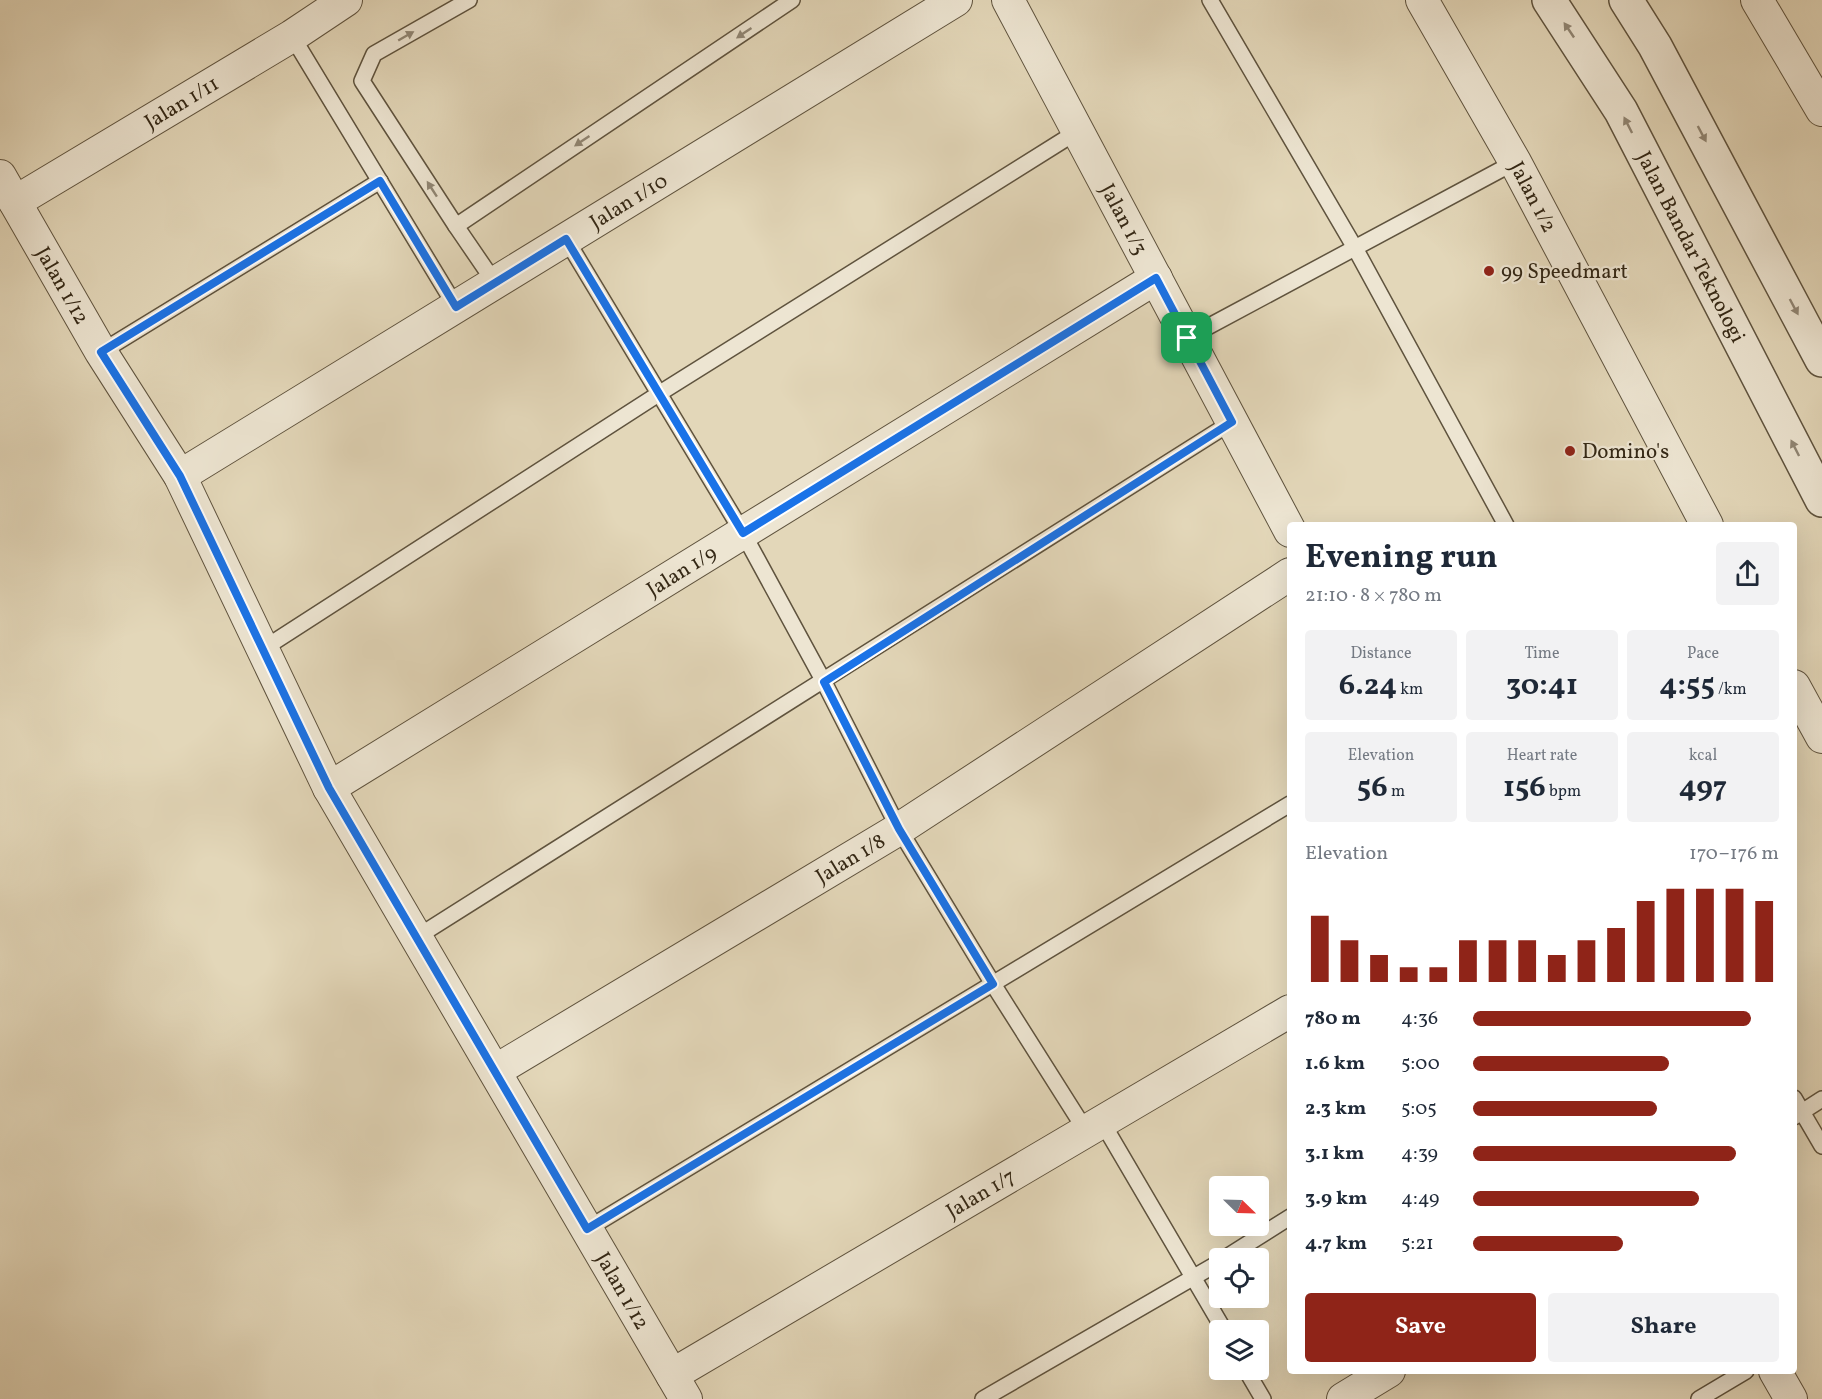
<!DOCTYPE html>
<meta charset="utf-8">
<style>
:root{--surface:#fff;--page:#f2f2f3;--text:#1f2937;--muted:#747a83;--accent:#8f2418}
body{margin:0;font-family:Vollkorn,serif;background:var(--page);color:var(--text);height:100vh;display:flex;flex-direction:column;font-size:22px;white-space:nowrap}
*{box-sizing:border-box;margin:0}
p{font-size:20px;color:var(--muted)}
.icon{flex:none;width:33px;height:33px;fill:none;stroke:currentColor;stroke-width:2;stroke-linecap:round;stroke-linejoin:round}
.map{position:relative;flex:1;overflow:hidden}
.details{position:absolute;left:1287px;top:522px;width:510px;height:852px;display:flex;flex-direction:column;background:var(--surface);border-radius:6px;box-shadow:0 6px 24px #0002}
.details>*{flex:none}
.needle{width:39px;rotate:113deg}
.buttons{position:absolute;left:1209px;top:1176px;display:grid;gap:12px}
.buttons a{display:grid;place-items:center;width:60px;height:60px;border-radius:6px;background:var(--surface);box-shadow:0 6px 24px #0002;font-size:30px}
.pin{position:absolute;display:grid;place-items:center;width:51px;height:51px;color:#fff;margin:-26px;border-radius:12px;box-shadow:0 3px 9px #0006}
.round{display:grid;place-items:center;flex:none;width:63px;height:63px;border-radius:6px;background:var(--page)}
.headline{display:flex;align-items:center;justify-content:space-between;height:102px;padding:0 18px}
h1{font-size:33px;font-weight:700;line-height:45px}
.metrics{display:grid;grid-template-columns:repeat(3,1fr);gap:9px;height:102px;padding:6px 18px}
.metrics div{display:grid;align-content:center;border-radius:6px;background:var(--page);text-align:center}
.metrics b{font-size:30px;font-weight:700}
.metrics small{font-size:16px;font-weight:400}
.metrics p{font-size:16px}
.chart{height:168px;padding:12px 18px}
.chart p{display:flex;justify-content:space-between}
.chart svg{width:100%;height:108px;margin-top:6px;stroke:var(--accent);stroke-width:6}
.primary-button{display:flex;gap:12px;margin-top:auto;padding:12px 18px}
.primary-button a{flex:1;height:69px;border-radius:6px;background:var(--accent);color:#fff;font-size:24px;font-weight:700;line-height:69px;text-align:center}
.primary-button a+a{background:var(--page);color:var(--text)}
ul{padding:0 18px;list-style:none;font-size:20px}
li{display:grid;grid-template-columns:96px 72px 1fr;align-items:center;height:45px}
li i{height:15px;border-radius:8px;background:var(--accent)}
.map>svg:first-child{display:block}
.lines{fill:none;stroke-linecap:round;stroke-linejoin:round}
.service-casing{stroke:#5f533e;stroke-width:18}
.minor-casing{stroke:#5f533e;stroke-width:34}
.tertiary-casing{stroke:#5f533e;stroke-width:36}
.service{stroke:#ede5d2;stroke-width:15}
.minor{stroke:#ede5d2;stroke-width:32}
.tertiary{stroke:#ede5d2;stroke-width:33}
.oneway{fill:#908674}
.route-casing{stroke:#fff;stroke-width:12}
.route{stroke:#1a73e8;stroke-width:8}
.poi-dot{fill:#8f2418;stroke:#ede5d2;stroke-width:2}
.labels{text-anchor:middle;stroke-width:4.5;stroke-linejoin:round;paint-order:stroke}
.street-label{font-size:21px;fill:#332715;stroke:#ede5d2}
.poi-label{font-size:21px;fill:#332715;stroke:#ede5d2;text-anchor:start}
</style>
<div class="map">
<svg width="1822" height="1399" viewBox="0 0 1822 1399">
<rect width="100%" height="100%" fill="#e3d7b9"/>
<filter id="stains"><feTurbulence type="fractalNoise" baseFrequency=".00333" numOctaves="4"/><feColorMatrix values="0 0 0 0 .2 0 0 0 0 .09 0 0 0 0 .02 0 0 0 .5 -.17"/></filter>
<radialGradient id="worn" r=".72"><stop offset=".6" stop-color="#630" stop-opacity="0"/><stop offset="1" stop-color="#630" stop-opacity=".3"/></radialGradient>
<g class="lines">
<defs>
<g id="service">
<path d="M469,0L374,54L362,81L456,226L792,0"/>
<path d="M1210,0L1355,248L1506,525"/>
<path d="M292,36L456,307"/>
<path d="M456,226L495,283"/>
<path d="M566,239L743,533L824,682L899,829L993,984L1086,1131"/>
<path d="M1187,338L1515,162"/>
<path d="M101,352L380,181"/>
<path d="M263,649L660,393L1078,131"/>
<path d="M417,937L1232,422"/>
<path d="M1794,1098L1822,1146"/>
<path d="M1794,1117L1822,1099"/>
<path d="M1102,1122L1224,1330"/>
<path d="M587,1229L1290,804"/>
<path d="M1225,1258L1290,1217"/>
<path d="M1246,1370L1263,1399"/>
<path d="M983,1399L1220,1262"/>
<path d="M1699,1399L1746,1371"/>
</g>
<g id="minor">
<path id="s1" d="M1008,0L1290,531"/>
<path id="s2" d="M1422,0L1515,162L1707,525"/>
<path d="M1757,0L1822,110"/>
<path id="s3" d="M0,176L101,352L180,476L329,788L686,1399"/>
<path id="s4" d="M15,202L292,36L346,0"/>
<path id="s5" d="M180,476L956,0"/>
<path d="M1794,686L1822,737"/>
<path id="s6" d="M329,788L1156,278"/>
<path id="s7" d="M495,1071L899,829L1290,574"/>
<path d="M1775,1371L1791,1399"/>
<path id="s8" d="M672,1375L1290,1011"/>
<path d="M1343,1399L1389,1371"/>
</g>
<g id="tertiary">
<path id="s9" d="M1549,0L1621,111L1822,500"/>
<path d="M1626,0L1655,46L1822,360"/>
</g>
</defs>
<use href="#service" class="service-casing"/>
<use href="#minor" class="minor-casing"/>
<use href="#tertiary" class="tertiary-casing"/>
<use href="#service" class="service"/>
<use href="#minor" class="minor"/>
<use href="#tertiary" class="tertiary"/>
</g>
<defs><path id="oneway-solid" d="M-6-.8H1V-3.2L6.5 0L1 3.2V.8H-6Z" transform="scale(1.5)"/></defs>
<g class="oneway">
<use href="#oneway-solid" transform="translate(1569 30) rotate(-124)"/>
<use href="#oneway-solid" transform="translate(744 33) rotate(146)"/>
<use href="#oneway-solid" transform="translate(406 36) rotate(-30)"/>
<use href="#oneway-solid" transform="translate(1628 125) rotate(-117)"/>
<use href="#oneway-solid" transform="translate(1702 134) rotate(62)"/>
<use href="#oneway-solid" transform="translate(582 141) rotate(146)"/>
<use href="#oneway-solid" transform="translate(432 189) rotate(-123)"/>
<use href="#oneway-solid" transform="translate(1794 307) rotate(62)"/>
<use href="#oneway-solid" transform="translate(1795 448) rotate(-117)"/>
</g>
<g class="lines">
<defs>
<path id="route" d="M380,181L456,307L566,239L743,533L1156,278L1232,422L824,682L899,829L993,984L587,1229L329,788L180,476L101,352Z"/>
</defs>
<use href="#route" class="route-casing"/>
<use href="#route" class="route"/>
</g>
<g class="poi-dot">
<circle cx="1489" cy="271" r="6"/>
<circle cx="1570" cy="451" r="6"/>
</g>
<g class="labels">
<g class="street-label">
<text dy="7" stroke="none"><textPath href="#s4" startOffset="194">Jalan 1/11</textPath></text>
<text dy="7" stroke="none"><textPath href="#s2" startOffset="226">Jalan 1/2</textPath></text>
<text dy="7" stroke="none"><textPath href="#s5" startOffset="526">Jalan 1/10</textPath></text>
<text dy="7" stroke="none"><textPath href="#s1" startOffset="248">Jalan 1/3</textPath></text>
<text dy="7" stroke="none"><textPath href="#s9" startOffset="285">Jalan Bandar Teknologi</textPath></text>
<text dy="7" stroke="none"><textPath href="#s3" startOffset="126">Jalan 1/12</textPath></text>
<text dy="7" stroke="none"><textPath href="#s6" startOffset="414">Jalan 1/9</textPath></text>
<text dy="7" stroke="none"><textPath href="#s7" startOffset="414">Jalan 1/8</textPath></text>
<text dy="7" stroke="none"><textPath href="#s8" startOffset="358">Jalan 1/7</textPath></text>
<text dy="7" stroke="none"><textPath href="#s3" startOffset="1278">Jalan 1/12</textPath></text>
</g>
<g class="poi-label">
<text x="1501" y="278">99 Speedmart</text>
<text x="1582" y="458">Domino's</text>
</g>
</g>
<rect width="100%" height="100%" filter="url(#stains)"/>
<rect width="100%" height="100%" fill="url(#worn)"/>
</svg>
<div class="buttons">
<a><svg class="needle" viewBox="-14 -14 28 28"><path d="M0-13l5 13h-10z" fill="#e53935"/><path d="M0 13l5-13h-10z" fill="#747a83"/></svg></a>
<a><svg class="icon" aria-label="locate" viewBox="0 0 24 24"><circle cx="12" cy="12" r="6"/><path d="M12 2v4M12 18v4M2 12h4M18 12h4"/></svg></a>
<a><svg class="icon" aria-label="layers" viewBox="0 0 24 24"><path d="M12 4l9 5-9 5-9-5zM3 14l9 5 9-5"/></svg></a>
</div>
<div class="pin" style="left:1187px;top:338px;background:#1e9e55"><svg class="icon" aria-label="arrive" viewBox="0 0 24 24"><path d="M6 21V4h12l-3 4 3 4H6"/></svg></div>
<section class="details">
<div class="headline"><div><h1>Evening run</h1><p>21:10 · 8 × 780 m</p></div><a class="round"><svg class="icon" aria-label="share" viewBox="0 0 24 24"><path d="M12 15V3M7 8l5-5 5 5M5 13v7h14v-7"/></svg></a></div>
<div class="metrics">
<div><p>Distance</p><b>6.24<small> km</small></b></div>
<div><p>Time</p><b>30:41</b></div>
<div><p>Pace</p><b>4:55<small> /km</small></b></div>
</div>
<div class="metrics">
<div><p>Elevation</p><b>56<small> m</small></b></div>
<div><p>Heart rate</p><b>156<small> bpm</small></b></div>
<div><p>kcal</p><b>497</b></div>
</div>
<div class="chart"><p><span>Elevation</span>170–176 m</p>
<svg viewBox="0 0 160 44" preserveAspectRatio="none"><path d="M5 44V17M15 44V27M25 44V33M35 44V38M45 44V38M55 44V27M65 44V27M75 44V27M85 44V33M95 44V27M105 44V22M115 44V11M125 44V6M135 44V6M145 44V6M155 44V11"/></svg>
</div>
<ul>
<li><b>780 m</b>4:36<i style="width:91%"></i></li>
<li><b>1.6 km</b>5:00<i style="width:64%"></i></li>
<li><b>2.3 km</b>5:05<i style="width:60%"></i></li>
<li><b>3.1 km</b>4:39<i style="width:86%"></i></li>
<li><b>3.9 km</b>4:49<i style="width:74%"></i></li>
<li><b>4.7 km</b>5:21<i style="width:49%"></i></li>
</ul>
<div class="primary-button"><a>Save</a><a>Share</a></div>
</section>
</div>
